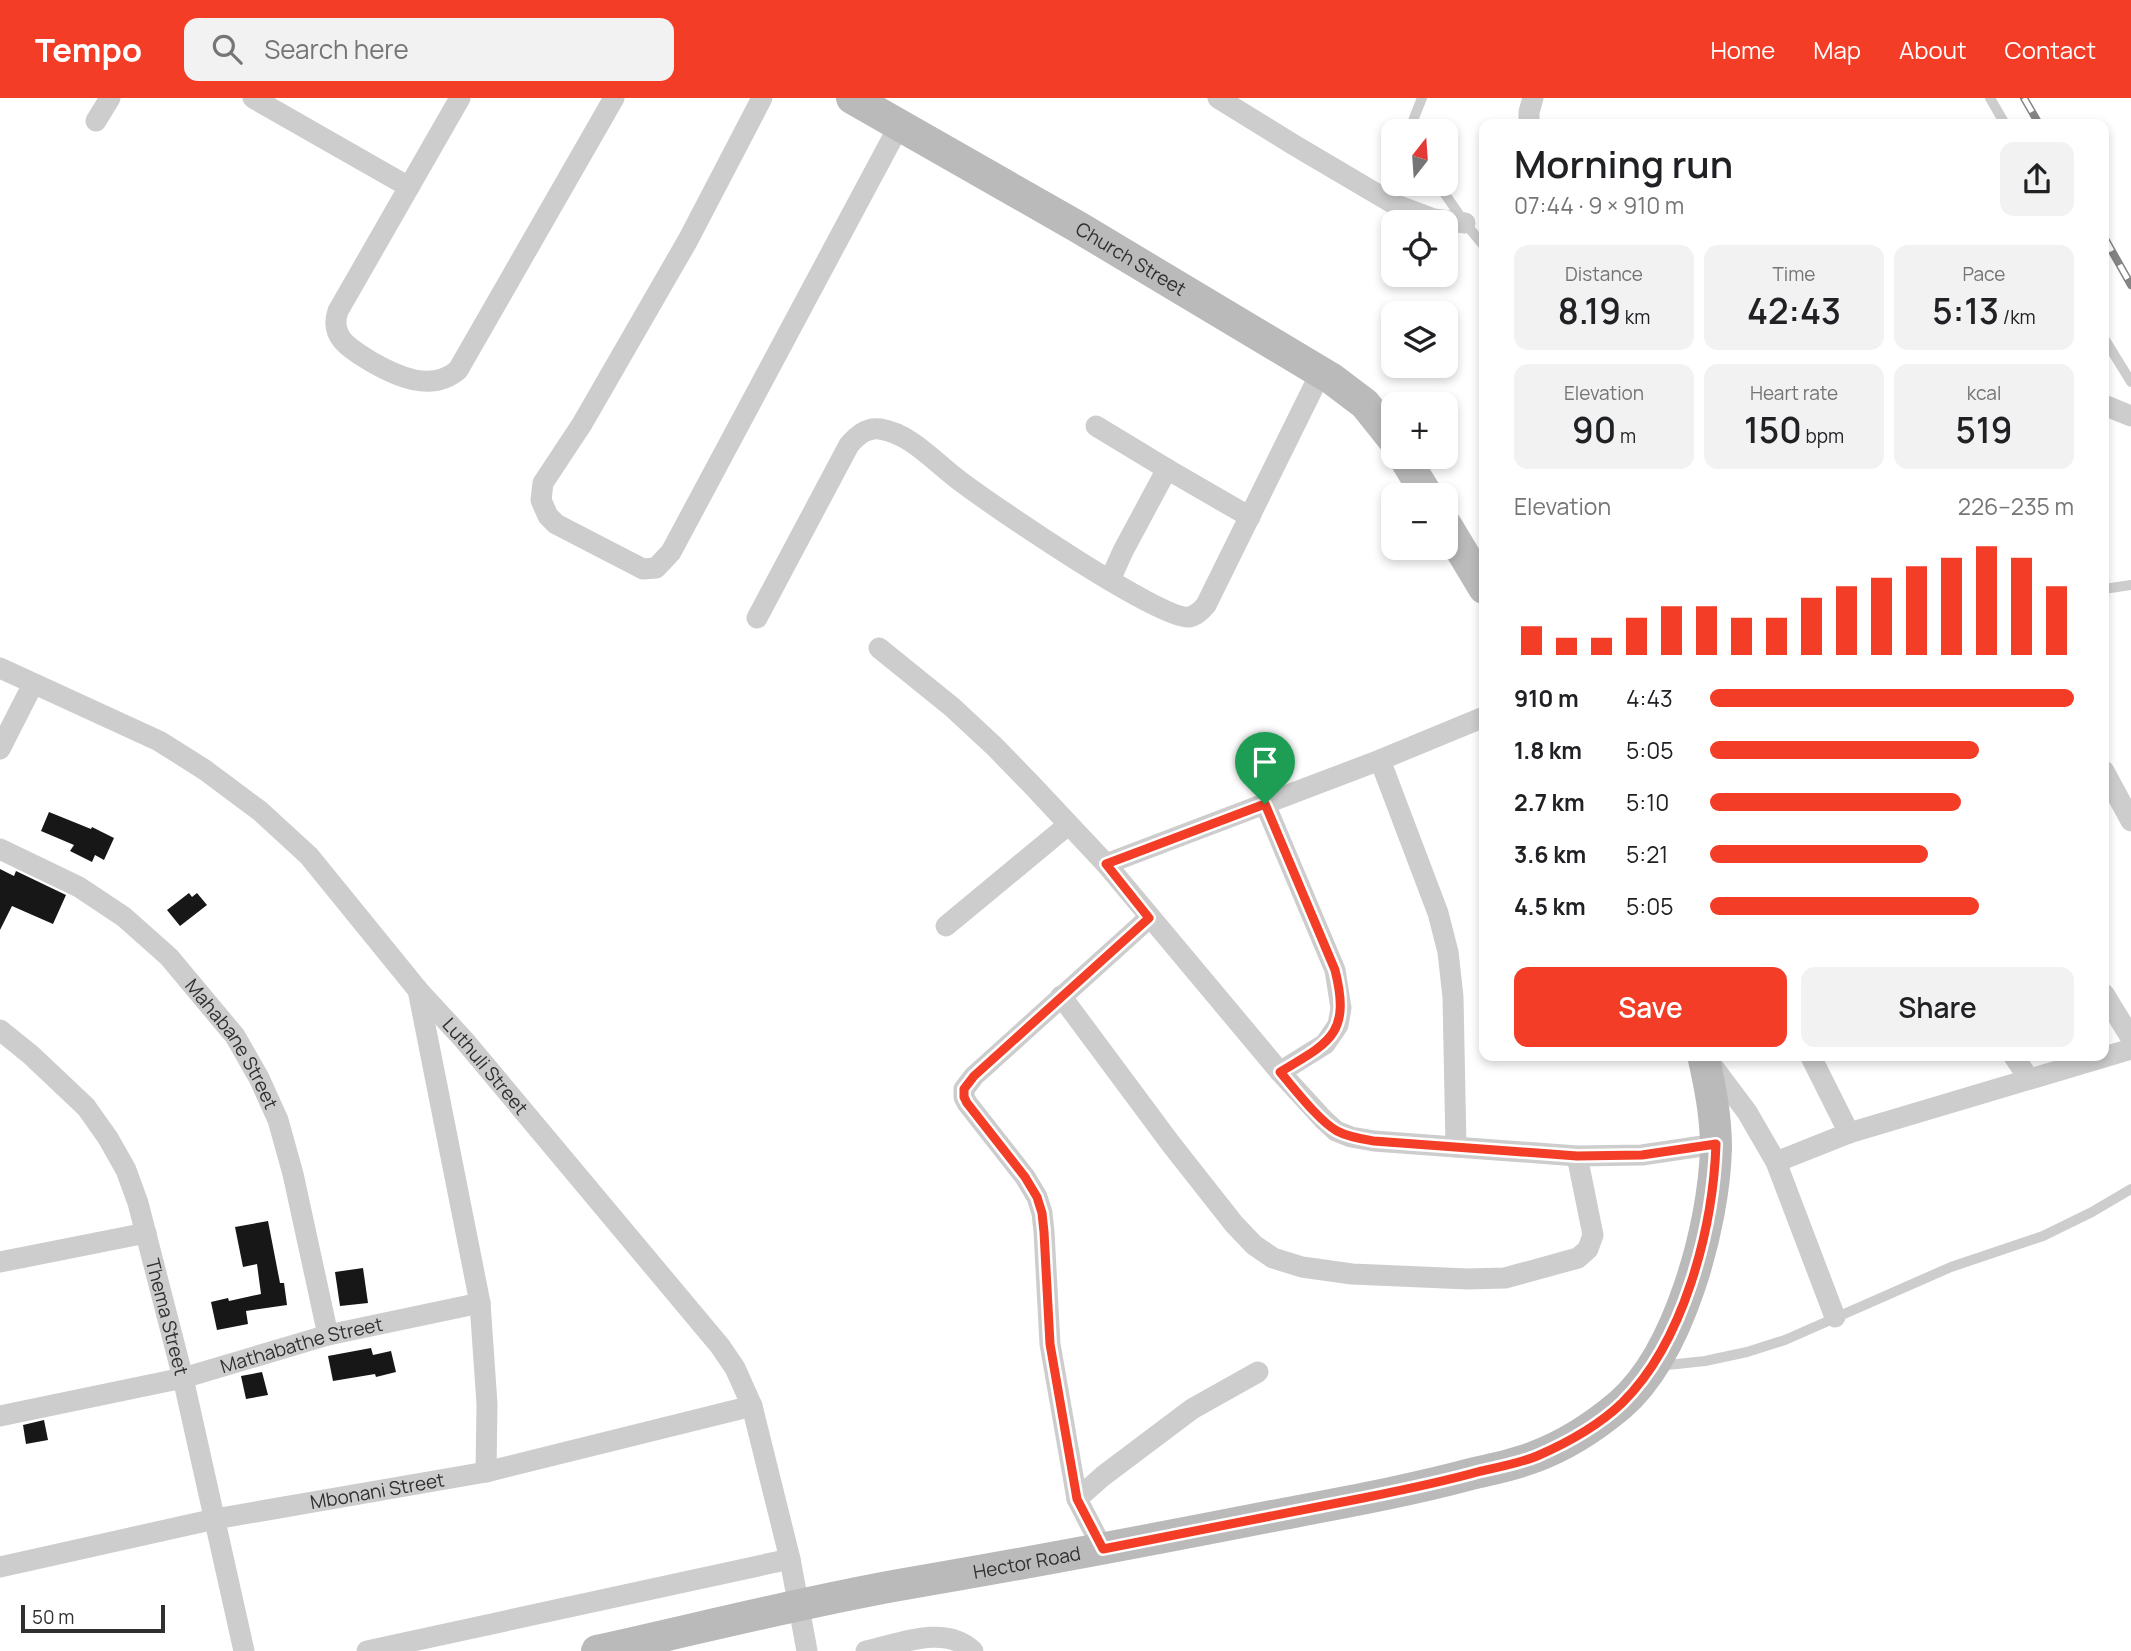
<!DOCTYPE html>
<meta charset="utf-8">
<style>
:root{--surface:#fff;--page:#f2f2f2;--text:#202124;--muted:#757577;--accent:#f33d27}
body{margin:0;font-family:Manrope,sans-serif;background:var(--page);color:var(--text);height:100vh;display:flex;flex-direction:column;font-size:26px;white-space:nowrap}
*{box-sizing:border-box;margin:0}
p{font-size:23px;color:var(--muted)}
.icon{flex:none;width:38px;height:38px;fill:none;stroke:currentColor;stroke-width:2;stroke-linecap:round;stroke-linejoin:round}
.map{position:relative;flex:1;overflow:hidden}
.details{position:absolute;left:1479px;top:21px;width:630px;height:942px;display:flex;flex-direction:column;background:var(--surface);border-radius:14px;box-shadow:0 4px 10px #0003}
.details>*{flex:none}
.needle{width:46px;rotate:17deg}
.controls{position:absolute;left:1381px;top:21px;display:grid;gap:14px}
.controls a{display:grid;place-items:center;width:77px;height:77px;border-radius:14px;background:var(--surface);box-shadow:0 4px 10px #0003;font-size:35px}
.scale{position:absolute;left:21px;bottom:18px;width:144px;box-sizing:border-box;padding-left:7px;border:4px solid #303030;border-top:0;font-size:19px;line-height:24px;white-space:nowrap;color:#303030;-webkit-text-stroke:5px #fff;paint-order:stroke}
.pin{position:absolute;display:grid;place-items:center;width:60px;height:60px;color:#fff;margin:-72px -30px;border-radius:50% 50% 50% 0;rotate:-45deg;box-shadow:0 0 7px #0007}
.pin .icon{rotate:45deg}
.round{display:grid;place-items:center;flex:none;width:74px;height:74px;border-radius:14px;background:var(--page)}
.headline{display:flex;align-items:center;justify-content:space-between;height:119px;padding:0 35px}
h1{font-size:38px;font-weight:600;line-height:52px}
.metrics{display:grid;grid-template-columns:repeat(3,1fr);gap:10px;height:119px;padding:7px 35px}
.metrics div{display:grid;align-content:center;border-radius:14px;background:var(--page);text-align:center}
.metrics b{font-size:35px;font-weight:600}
.metrics small{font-size:19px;font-weight:400}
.metrics p{font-size:19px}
.chart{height:196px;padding:14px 35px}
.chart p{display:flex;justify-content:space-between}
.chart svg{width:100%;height:126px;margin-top:7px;stroke:var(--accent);stroke-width:6}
.primary-button{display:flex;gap:14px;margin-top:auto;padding:14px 35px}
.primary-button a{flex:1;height:80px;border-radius:14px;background:var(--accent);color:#fff;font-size:28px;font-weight:600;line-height:80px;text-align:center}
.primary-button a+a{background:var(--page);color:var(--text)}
ul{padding:0 35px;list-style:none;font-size:23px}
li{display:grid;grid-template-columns:112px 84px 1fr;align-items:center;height:52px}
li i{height:18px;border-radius:9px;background:var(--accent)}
header{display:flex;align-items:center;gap:42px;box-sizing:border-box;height:98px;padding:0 35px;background:var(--accent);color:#fff}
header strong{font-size:33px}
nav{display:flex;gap:38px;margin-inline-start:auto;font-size:24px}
.search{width:490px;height:63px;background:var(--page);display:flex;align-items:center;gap:18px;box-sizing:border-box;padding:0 24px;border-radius:14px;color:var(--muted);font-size:26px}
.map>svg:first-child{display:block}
.building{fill:#171717}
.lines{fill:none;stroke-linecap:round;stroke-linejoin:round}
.lane{stroke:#cdcdcd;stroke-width:10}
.street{stroke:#cdcdcd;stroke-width:21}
.secondary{stroke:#bababa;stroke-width:32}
.rail-casing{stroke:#858585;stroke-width:8}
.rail{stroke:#fff;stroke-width:5;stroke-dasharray:16;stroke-linecap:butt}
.route-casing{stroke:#fff;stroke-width:14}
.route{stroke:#f33d27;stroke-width:9}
.labels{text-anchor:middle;stroke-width:7;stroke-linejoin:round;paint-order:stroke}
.street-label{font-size:19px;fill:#303030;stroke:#fff}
</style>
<header>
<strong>Tempo</strong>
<div class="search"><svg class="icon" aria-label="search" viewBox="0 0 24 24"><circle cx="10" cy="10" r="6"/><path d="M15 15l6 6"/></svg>Search here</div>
<nav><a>Home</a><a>Map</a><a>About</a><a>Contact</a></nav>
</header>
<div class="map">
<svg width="2131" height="1553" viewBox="0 0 2131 1553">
<rect width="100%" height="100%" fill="#fff"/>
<g class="building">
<path d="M49,714L91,731L92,729L114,740L104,762L95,757L92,764L70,753L74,747L41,733Z"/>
<path d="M0,771L14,778L16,773L66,797L53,826L12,808L0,832Z"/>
<path d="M189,795L192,799L197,795L207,807L180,828L167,812Z"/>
<path d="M268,1123L280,1185H284L287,1207L246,1213L248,1226L217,1232L211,1204L228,1200L229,1203L261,1196L257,1166L243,1169L235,1129Z"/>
<path d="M363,1170L368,1205L340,1208L335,1174Z"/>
<path d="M371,1250L373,1257L391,1253L396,1274L376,1279L375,1276L333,1283L328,1258Z"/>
<path d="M262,1274L268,1297L246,1301L241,1278Z"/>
<path d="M44,1322L48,1342L26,1346L23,1327Z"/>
</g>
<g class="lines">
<g class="lane">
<path d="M1990,0L2005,26"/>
<path d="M1411,33L1414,20L1422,0"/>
<path d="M1438,86L1465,125L1484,148"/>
<path d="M2104,240L2131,284"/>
<path d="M2104,491L2131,487"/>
<path d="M1658,1268L1705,1263L1747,1254L1785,1242L1951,1169L2043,1138L2092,1114L2131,1091"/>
</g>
<g class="street">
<path d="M253,0L409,89"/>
<path d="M460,0L338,213C329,239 350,251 370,263C396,278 431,295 458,272L614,0"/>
<path d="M762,0L688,142L582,326L543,385L541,402L548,418L556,426L643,471L656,470L671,454L900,26"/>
<path d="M1218,0L1294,47L1394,106L1434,121L1465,125"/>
<path d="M96,23L110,0"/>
<path d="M1529,26V14L1533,0"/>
<path d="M2104,307L2131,318"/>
<path d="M1096,328L1167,371"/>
<path d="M1110,482L1123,453L1167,371L1250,419"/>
<path d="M757,520L849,347C857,338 866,329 880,331C912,336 935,365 960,383C990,406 1161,523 1189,519C1196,518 1201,513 1206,507L1321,274"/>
<path d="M879,550L952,609L994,648L1031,686L1106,766L1280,974L1323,1021L1336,1033L1351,1039L1374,1043L1577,1058L1642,1057L1716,1046"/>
<path id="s1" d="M0,570L159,643L205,672L260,713L309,758L418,892L464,942L720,1248L735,1270L752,1308L790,1461L807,1553"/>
<path d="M0,651L33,586"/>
<path d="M1380,662L1438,815L1448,854L1453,899L1456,1049"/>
<path d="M2104,673L2131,723"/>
<path d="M1265,706L1335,872L1341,910L1338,927L1325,946L1280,974"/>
<path id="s2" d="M0,751L79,789L124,819L169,859L235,938L259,980L278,1022L293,1076L328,1237"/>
<path d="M1106,766L1380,662L1484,619"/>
<path d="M946,828L1068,727"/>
<path d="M418,892L480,1205L487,1306L486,1374"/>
<path d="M2104,896L2131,940"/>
<path d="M1061,898L1171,1046L1234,1126L1254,1147L1273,1160L1302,1169L1352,1176L1468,1181L1505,1180L1578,1160L1588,1151L1593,1137L1577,1058"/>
<path id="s3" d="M0,932L31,957L86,1009L108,1040L126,1072L138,1105L183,1280L244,1553"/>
<path d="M1810,957L1849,1035"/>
<path d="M2013,957L2029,981"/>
<path d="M1708,962L1747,1014L1776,1064L1835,1219"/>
<path d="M1776,1064L1849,1035L2131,951"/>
<path d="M0,1164L146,1135"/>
<path id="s4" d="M0,1318L183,1280L328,1237L480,1205"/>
<path d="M1077,1401L1103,1378L1192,1311L1258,1274"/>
<path d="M1103,1451L1077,1401L1050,1246L1044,1134L1042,1115L1037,1099L1025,1079L967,1005L964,999V991L974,978L1149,820"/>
<path id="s5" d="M0,1469L215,1421L486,1374L752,1308"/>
<path d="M367,1553L790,1461"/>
<path d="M866,1553C899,1546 945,1526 973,1553"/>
</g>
<g class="secondary">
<path id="s6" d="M852,0L1078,129L1332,281L1365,306L1393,341"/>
<path d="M1404,359L1427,397"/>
<path d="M1446,427L1484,490"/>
<path id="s7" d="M597,1553C697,1531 798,1505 899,1487C1022,1466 1145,1443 1267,1419C1335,1406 1404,1394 1471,1376C1492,1371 1514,1367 1534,1359C1564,1348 1595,1328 1620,1307C1680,1255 1714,1127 1716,1050C1716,1018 1710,988 1703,957"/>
</g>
<defs>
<g id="rail">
<path d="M2024,0L2039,26"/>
<path d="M2104,139L2131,187"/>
</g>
</defs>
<use href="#rail" class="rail-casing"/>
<use href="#rail" class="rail"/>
</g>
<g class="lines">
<defs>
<path id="route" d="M1265,706L1335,872C1351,936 1330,944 1280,974C1294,990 1319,1023 1337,1033C1348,1039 1362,1041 1374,1043L1577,1058L1642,1057L1716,1046C1713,1131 1684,1244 1622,1305C1599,1327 1567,1345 1537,1358C1520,1365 1500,1369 1481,1373C1442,1384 1403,1392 1363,1400C1276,1417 1189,1434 1103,1451L1077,1401L1050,1246L1044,1134L1042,1115L1037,1099L1025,1079L967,1005L964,999V991L974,978L1149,820L1106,766Z"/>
</defs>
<use href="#route" class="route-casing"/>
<use href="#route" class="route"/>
</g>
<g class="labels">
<g class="street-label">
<text dy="7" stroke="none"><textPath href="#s6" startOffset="322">Church Street</textPath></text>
<text dy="7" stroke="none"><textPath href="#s2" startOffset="310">Mahabane Street</textPath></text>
<text dy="7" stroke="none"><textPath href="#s1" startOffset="639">Luthuli Street</textPath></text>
<text dy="7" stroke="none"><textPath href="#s3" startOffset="343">Thema Street</textPath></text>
<text dy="7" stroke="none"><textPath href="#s4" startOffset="310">Mathabathe Street</textPath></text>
<text dy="7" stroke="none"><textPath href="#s5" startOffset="385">Mbonani Street</textPath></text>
<text dy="7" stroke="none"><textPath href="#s7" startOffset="439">Hector Road</textPath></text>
</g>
</g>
</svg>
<div class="controls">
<a><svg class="needle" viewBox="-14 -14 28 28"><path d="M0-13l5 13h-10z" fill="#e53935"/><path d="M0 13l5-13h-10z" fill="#757577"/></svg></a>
<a><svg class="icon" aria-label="locate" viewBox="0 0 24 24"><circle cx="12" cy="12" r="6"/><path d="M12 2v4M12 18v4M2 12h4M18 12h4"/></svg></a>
<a><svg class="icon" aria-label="layers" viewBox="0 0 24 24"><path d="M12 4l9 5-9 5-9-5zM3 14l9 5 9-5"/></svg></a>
<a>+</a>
<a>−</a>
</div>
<div class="scale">50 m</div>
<div class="pin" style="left:1265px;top:706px;background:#1e9e55"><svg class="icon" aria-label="arrive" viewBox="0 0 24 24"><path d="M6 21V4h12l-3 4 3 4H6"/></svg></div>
<section class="details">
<div class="headline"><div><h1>Morning run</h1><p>07:44 · 9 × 910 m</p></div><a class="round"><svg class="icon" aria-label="share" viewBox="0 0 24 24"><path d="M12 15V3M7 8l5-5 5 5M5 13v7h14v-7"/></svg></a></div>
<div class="metrics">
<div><p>Distance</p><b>8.19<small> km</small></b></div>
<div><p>Time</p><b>42:43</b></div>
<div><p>Pace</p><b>5:13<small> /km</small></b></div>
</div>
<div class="metrics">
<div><p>Elevation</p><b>90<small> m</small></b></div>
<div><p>Heart rate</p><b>150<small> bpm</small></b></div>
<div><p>kcal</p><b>519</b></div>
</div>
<div class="chart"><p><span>Elevation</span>226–235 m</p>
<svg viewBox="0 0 160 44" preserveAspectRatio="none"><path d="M5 44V34M15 44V38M25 44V38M35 44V31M45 44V27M55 44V27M65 44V31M75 44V31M85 44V24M95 44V20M105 44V17M115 44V13M125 44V10M135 44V6M145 44V10M155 44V20"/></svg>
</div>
<ul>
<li><b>910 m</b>4:43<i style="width:100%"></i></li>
<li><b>1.8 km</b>5:05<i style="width:74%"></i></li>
<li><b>2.7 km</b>5:10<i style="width:69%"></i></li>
<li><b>3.6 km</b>5:21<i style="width:60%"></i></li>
<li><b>4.5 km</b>5:05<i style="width:74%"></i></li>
</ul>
<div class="primary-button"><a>Save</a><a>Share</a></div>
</section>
</div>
